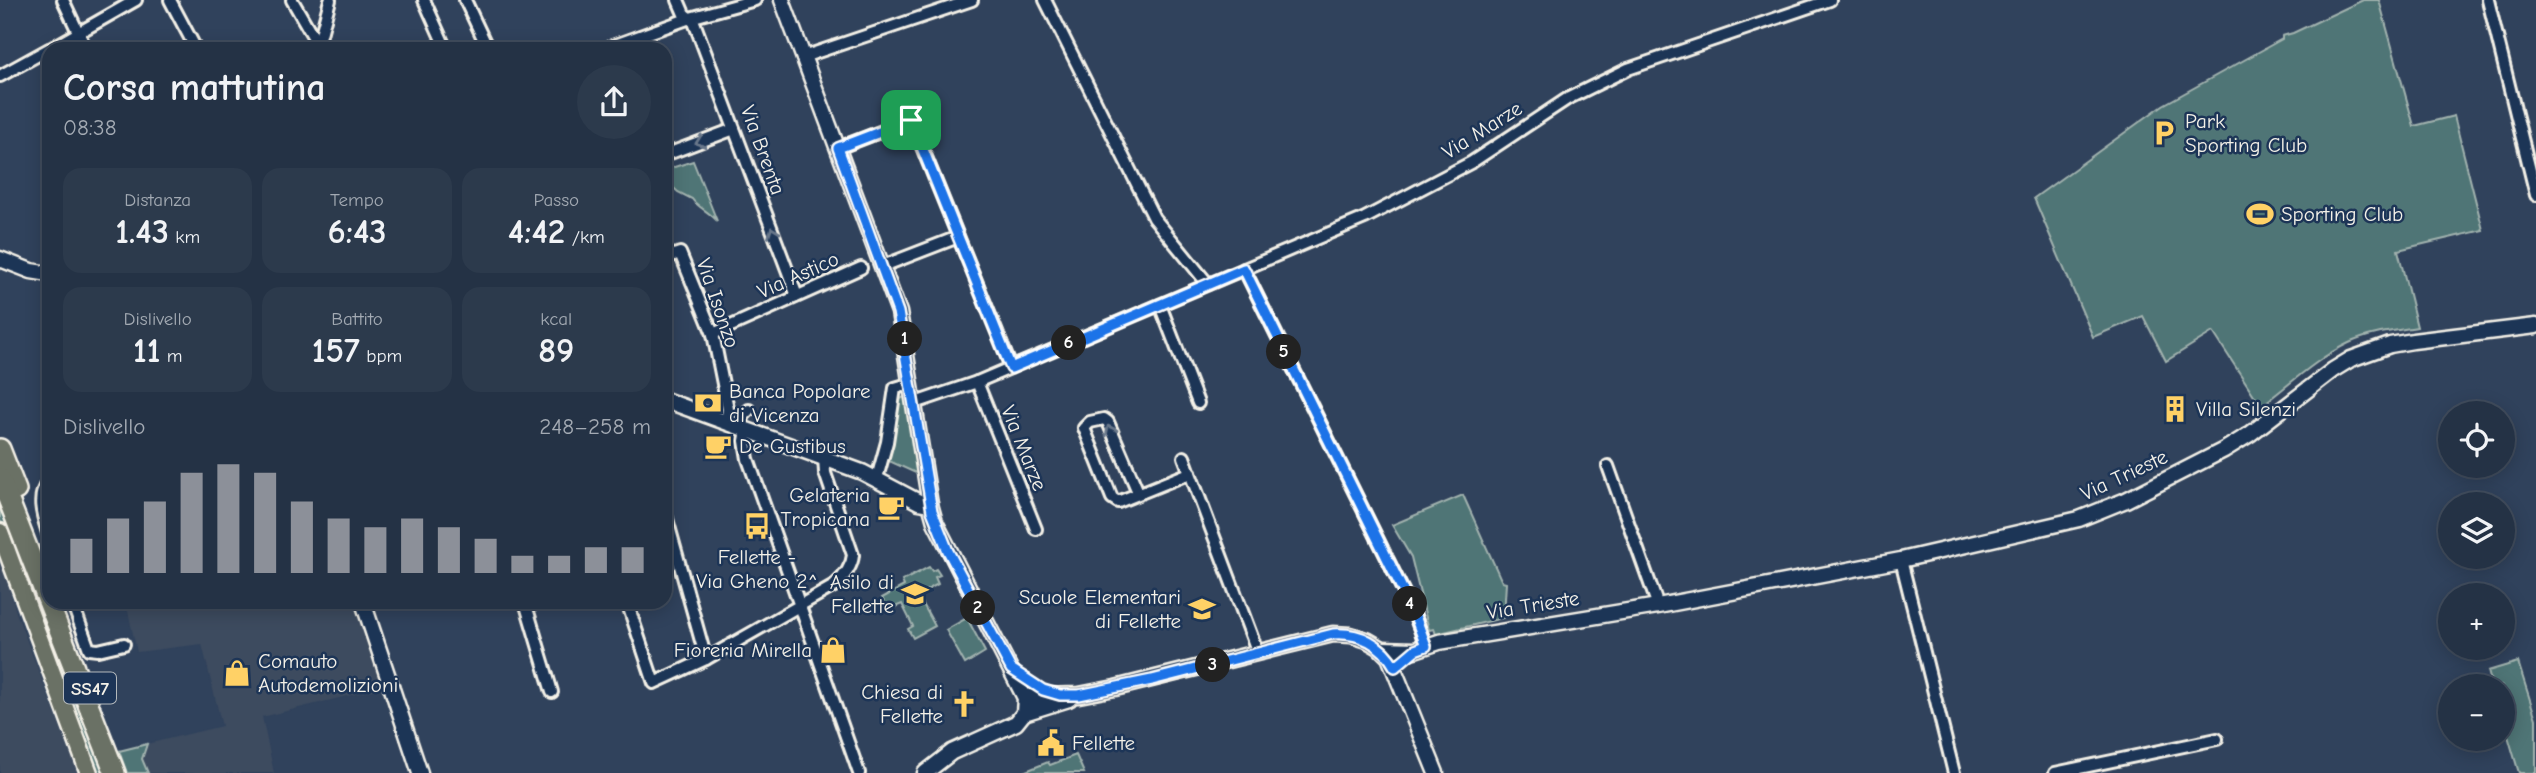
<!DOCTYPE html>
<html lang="it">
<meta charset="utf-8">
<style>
:root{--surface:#243245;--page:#2c3a4c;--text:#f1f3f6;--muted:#a3aab3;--line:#414d5e;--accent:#8c9099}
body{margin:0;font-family:"Comic Neue",sans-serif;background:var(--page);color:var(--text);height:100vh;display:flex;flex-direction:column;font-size:26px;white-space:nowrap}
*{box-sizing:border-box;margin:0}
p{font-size:23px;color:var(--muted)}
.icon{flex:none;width:38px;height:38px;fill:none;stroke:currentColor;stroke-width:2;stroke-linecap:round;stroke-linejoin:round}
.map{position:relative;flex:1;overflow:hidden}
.side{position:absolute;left:42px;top:42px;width:630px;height:567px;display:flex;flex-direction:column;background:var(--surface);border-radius:21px;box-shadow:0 4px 18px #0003,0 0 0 2px var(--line)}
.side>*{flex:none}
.buttons{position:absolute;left:2438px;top:401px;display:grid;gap:14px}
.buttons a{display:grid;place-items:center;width:77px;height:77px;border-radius:50%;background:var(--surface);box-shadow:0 4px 18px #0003,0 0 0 2px var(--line);font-size:35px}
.pin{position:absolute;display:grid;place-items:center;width:60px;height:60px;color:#fff;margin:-30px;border-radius:14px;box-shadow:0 4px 10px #0006}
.km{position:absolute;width:35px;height:35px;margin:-18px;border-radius:50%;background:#222;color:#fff;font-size:19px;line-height:35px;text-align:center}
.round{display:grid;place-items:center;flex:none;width:74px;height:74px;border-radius:37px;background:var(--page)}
.head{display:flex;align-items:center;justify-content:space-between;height:119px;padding:0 21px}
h1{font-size:38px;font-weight:700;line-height:52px}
.metrics{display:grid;grid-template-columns:repeat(3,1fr);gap:10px;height:119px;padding:7px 21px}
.metrics div{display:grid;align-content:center;border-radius:18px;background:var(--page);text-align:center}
.metrics b{font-size:35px;font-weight:700}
.metrics small{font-size:19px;font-weight:400}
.metrics p{font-size:19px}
.chart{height:196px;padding:14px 21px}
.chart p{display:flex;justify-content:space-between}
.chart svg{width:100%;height:126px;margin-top:7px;stroke:var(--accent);stroke-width:6}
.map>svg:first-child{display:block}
.built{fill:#3d4b5f}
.green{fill:#507576;stroke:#a2b3af;stroke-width:2}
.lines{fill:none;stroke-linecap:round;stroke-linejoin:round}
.street-casing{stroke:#f4f1e8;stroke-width:16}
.secondary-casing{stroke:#f4f1e8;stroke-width:19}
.primary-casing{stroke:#f4f1e8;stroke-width:21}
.highway-casing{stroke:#f4f1e8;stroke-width:24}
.street{stroke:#1d3557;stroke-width:10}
.secondary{stroke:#1d3557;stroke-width:14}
.primary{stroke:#6b7165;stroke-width:16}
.highway{stroke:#6b7165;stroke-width:19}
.oneway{stroke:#68778a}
.route-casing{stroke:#fff;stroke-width:14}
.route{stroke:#1a73e8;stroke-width:9}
.labels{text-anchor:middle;stroke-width:5;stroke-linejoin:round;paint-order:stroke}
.shield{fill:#1d3557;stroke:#b4b9bc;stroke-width:2}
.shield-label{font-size:19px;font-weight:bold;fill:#f4f1e8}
.poi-label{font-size:21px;fill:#f4f1e8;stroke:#1d3557;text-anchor:start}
.street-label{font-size:21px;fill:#f4f1e8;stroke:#1d3557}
</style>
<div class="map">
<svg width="2536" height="773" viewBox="0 0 2536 773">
<rect width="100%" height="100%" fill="#30425c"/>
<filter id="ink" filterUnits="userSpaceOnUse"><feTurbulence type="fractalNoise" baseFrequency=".0143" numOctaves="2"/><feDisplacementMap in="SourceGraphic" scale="14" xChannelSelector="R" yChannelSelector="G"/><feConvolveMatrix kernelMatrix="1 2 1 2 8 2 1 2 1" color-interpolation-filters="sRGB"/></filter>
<g filter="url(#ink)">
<g class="built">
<path d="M0,556L17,615L78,773H0Z"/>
<path d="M126,602H356L384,687L262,717L274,773H148L142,760L147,744L222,726L202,644L137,652Z"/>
</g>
<g class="green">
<path d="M2363,0H2379L2414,126L2454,116L2483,230L2398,250L2417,327C2394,331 2370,333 2349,343C2317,358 2289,385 2261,406L2213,332L2166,361L2143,316L2093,337L2034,198L2163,105L2282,39V36L2293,33Z"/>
<path d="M693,161L717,221C710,212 697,207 692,199L678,192L665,180V170Z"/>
<path d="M904,397L906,401L918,474L889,461L899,400Z"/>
<path d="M0,495L105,773H94L0,523Z"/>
<path d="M1463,495L1502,582L1506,583L1504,615L1503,618L1436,634L1434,629L1429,630L1411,557L1392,525Z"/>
<path d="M929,567L932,571L936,569L940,575L935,577L938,584L918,595L935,626L913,638L908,629L913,626L902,604L888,610L882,598L904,586L902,581Z"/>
<path d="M967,618L985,652L965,664L946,630Z"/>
<path d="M2518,662L2536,719V773H2519L2503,719L2502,686H2492L2488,671Z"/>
<path d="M147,744L142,759L148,773H127L119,751Z"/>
<path d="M1076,755L1084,773H1021L1048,762L1050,765Z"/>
</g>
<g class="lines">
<defs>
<g id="street">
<path d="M63,0L86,49"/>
<path d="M170,0L196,49"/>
<path d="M292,0L318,45"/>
<path d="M424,0L446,49"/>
<path d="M465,0L488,49"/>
<path d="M678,0L684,14L694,22L797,296"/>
<path d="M1045,0L1154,218L1208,284"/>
<path d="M2488,0L2536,195"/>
<path d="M318,46L330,0"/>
<path d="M50,49L136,0"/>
<path d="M604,49L690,18L755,0"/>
<path d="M803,57L972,0"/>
<path d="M0,76L49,49"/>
<path d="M838,148L911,120L1011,367"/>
<path d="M665,155L734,129"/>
<path d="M665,258L680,253L713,334L728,409L726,423"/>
<path d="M883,266L958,237"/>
<path d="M1244,269L1390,564L1414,613L1426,646"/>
<path d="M1160,305L1198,403"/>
<path d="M713,334L861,268"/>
<path d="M977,382L1036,529"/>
<path d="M915,403L977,382L1365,218L1472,162L1567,99L1628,69L1830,0"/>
<path d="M740,427L744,415L749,410"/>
<path d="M747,430L745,441L748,459L859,773"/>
<path d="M1184,457L1190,473"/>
<path d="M1608,466L1658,606"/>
<path d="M877,478L887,442L895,388L912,383"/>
<path d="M49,480C35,497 43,517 49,536"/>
<path d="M1138,492L1108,422L1104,419L1090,422L1084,428L1112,498L1118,502L1190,473L1258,653"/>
<path d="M665,512L706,659"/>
<path d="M1901,560L1954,773"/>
<path d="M72,602L89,649L98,650L124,644"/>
<path d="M525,602L552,692"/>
<path d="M627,602L654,683L706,659L834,586C843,578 852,567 853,555L825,473L824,457"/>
<path d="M2055,773L2217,739"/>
</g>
<g id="secondary">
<path d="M782,0L899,312L930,504L935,522L1025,698L1024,713L1016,723L952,752L925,773"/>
<path d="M0,259L31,271L49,274"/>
<path d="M665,400L862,472L919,502L930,504"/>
<path d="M363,602L420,773"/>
<path d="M1382,649L1415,650L1439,642L1658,606L1901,560L2079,519L2126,500L2224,450L2250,434L2333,370L2351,359L2390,345L2413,341L2536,326"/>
<path d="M1025,698L1037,696L1079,695L1115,688L1333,634L1351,635L1367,640L1379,647L1389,657L1436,773"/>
<path d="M1024,713L1069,699"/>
</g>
<path id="primary" d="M0,532L89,773"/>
<g id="highway">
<path d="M0,449L16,490"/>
<path d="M0,478L115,773"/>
</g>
</defs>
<use href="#street" class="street-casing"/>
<use href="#secondary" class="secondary-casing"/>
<use href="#primary" class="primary-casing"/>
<use href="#highway" class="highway-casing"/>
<use href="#street" class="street"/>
<use href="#secondary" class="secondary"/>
<use href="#primary" class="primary"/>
<use href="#highway" class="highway"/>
</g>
<defs><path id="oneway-chevron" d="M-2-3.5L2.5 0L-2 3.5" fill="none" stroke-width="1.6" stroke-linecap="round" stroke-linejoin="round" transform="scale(1.75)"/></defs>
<g class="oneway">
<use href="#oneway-chevron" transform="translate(700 142) rotate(160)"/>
<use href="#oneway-chevron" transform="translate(773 232) rotate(-111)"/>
<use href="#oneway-chevron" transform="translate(1110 430) rotate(-117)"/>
</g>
</g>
<g class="lines" filter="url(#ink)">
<defs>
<path id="route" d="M911,120L1011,368L1244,269L1390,564L1414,613L1426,646L1415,650L1395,667C1382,644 1360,632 1333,634L1152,680L1079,695H1060L1043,690L1011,669L948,551L932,511L898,312L838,148Z"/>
</defs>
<use href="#route" class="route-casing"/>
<use href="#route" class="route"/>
</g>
<defs>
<symbol id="parking-bare" viewBox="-9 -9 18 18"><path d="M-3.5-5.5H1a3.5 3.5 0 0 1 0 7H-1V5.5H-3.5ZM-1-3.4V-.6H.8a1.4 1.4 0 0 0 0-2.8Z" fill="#ffd166" stroke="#1d3557" stroke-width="2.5" paint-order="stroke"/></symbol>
<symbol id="stadium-bare" viewBox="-9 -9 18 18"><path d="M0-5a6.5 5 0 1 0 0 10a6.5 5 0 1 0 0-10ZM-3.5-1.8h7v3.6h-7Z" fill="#ffd166" stroke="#1d3557" stroke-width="2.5" paint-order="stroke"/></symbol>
<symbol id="bank-bare" viewBox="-9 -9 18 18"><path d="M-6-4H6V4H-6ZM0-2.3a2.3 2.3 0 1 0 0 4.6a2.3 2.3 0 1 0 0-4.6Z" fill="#ffd166" stroke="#1d3557" stroke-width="2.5" paint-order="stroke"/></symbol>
<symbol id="building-bare" viewBox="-9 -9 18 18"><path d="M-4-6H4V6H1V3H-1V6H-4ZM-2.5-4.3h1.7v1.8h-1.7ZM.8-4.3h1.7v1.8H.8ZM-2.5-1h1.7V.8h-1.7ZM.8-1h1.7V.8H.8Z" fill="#ffd166" stroke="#1d3557" stroke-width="2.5" paint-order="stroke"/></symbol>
<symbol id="cafe-bare" viewBox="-9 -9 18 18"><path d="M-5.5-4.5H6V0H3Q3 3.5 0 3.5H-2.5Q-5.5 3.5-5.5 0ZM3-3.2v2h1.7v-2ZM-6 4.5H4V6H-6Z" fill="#ffd166" stroke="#1d3557" stroke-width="2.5" paint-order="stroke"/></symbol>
<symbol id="bus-bare" viewBox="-9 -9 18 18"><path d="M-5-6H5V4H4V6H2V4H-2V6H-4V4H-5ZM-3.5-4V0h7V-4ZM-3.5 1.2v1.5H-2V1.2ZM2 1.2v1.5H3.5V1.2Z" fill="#ffd166" stroke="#1d3557" stroke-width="2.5" paint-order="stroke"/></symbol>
<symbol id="school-bare" viewBox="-9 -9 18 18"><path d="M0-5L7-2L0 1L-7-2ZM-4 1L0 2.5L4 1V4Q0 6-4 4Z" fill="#ffd166" stroke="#1d3557" stroke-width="2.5" paint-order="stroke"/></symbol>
<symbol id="shop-bare" viewBox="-9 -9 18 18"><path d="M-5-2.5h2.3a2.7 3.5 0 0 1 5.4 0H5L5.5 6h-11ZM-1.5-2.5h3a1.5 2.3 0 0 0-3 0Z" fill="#ffd166" stroke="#1d3557" stroke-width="2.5" paint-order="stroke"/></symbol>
<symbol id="church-bare" viewBox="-9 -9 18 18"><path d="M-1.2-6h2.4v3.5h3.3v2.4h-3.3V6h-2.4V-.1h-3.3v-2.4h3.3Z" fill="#ffd166" stroke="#1d3557" stroke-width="2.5" paint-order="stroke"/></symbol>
<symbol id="civic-bare" viewBox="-9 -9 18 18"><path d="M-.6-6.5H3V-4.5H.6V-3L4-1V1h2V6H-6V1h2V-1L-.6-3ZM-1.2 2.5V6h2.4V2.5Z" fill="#ffd166" stroke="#1d3557" stroke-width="2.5" paint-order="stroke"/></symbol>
</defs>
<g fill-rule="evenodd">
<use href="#parking-bare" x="2145" y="114" width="38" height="38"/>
<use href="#stadium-bare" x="2241" y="195" width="38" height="38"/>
<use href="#bank-bare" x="689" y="384" width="38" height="38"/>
<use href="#building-bare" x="2156" y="390" width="38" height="38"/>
<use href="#cafe-bare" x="699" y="427" width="38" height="38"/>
<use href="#cafe-bare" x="872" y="488" width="38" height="38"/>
<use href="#bus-bare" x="738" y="507" width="38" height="38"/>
<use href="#school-bare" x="896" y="575" width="38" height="38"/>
<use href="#school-bare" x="1183" y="590" width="38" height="38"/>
<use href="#shop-bare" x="814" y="631" width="38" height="38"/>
<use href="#shop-bare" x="218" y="654" width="38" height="38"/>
<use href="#church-bare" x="945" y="685" width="38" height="38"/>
<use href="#civic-bare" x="1032" y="724" width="38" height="38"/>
</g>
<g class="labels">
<rect class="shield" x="64" y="672.5" width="52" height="31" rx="5"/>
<g class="shield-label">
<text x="90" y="695">SS47</text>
</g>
<g class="poi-label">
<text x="2185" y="128">Park<tspan x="2185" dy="24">Sporting Club</tspan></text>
<text x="2281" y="221">Sporting Club</text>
<text x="729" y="398">Banca Popolare<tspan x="729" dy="24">di Vicenza</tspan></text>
<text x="2196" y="416">Villa Silenzi</text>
<text x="739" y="453">De Gustibus</text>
<text x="870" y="502" text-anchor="end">Gelateria<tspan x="870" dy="24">Tropicana</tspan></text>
<text x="757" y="564" text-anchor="middle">Fellette -<tspan x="757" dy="24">Via Gheno 2^</tspan></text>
<text x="894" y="589" text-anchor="end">Asilo di<tspan x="894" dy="24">Fellette</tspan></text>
<text x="1181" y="604" text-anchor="end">Scuole Elementari<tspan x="1181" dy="24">di Fellette</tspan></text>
<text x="812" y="657" text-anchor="end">Fioreria Mirella</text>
<text x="258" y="668">Comauto<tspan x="258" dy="24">Autodemolizioni</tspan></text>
<text x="943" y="699" text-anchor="end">Chiesa di<tspan x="943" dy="24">Fellette</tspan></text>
<text x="1072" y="750">Fellette</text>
</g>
<g class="street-label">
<text transform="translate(1482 130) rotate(-32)" y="7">Via Marze</text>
<text transform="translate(763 150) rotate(70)" y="7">Via Brenta</text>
<text transform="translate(798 275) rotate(-24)" y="7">Via Astico</text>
<text transform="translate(718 303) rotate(71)" y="7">Via Isonzo</text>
<text transform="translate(1024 448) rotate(68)" y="7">Via Marze</text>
<text transform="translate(2124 475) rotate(-25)" y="7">Via Trieste</text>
<text transform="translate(1533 605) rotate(-9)" y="7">Via Trieste</text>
</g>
</g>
</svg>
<div class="buttons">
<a><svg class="icon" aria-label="locate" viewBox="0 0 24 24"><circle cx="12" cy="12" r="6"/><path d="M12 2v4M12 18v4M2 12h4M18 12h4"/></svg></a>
<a><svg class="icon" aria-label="layers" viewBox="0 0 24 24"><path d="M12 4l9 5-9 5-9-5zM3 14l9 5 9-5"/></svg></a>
<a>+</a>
<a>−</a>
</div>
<div class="pin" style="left:911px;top:120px;background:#1e9e55"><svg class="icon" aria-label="arrive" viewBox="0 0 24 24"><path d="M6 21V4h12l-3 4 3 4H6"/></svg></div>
<b class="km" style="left:905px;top:339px">1</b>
<b class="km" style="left:978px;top:608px">2</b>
<b class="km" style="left:1213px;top:665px">3</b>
<b class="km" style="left:1410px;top:604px">4</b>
<b class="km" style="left:1284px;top:352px">5</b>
<b class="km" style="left:1069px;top:343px">6</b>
<section class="side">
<div class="head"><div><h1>Corsa mattutina</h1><p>08:38</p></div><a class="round"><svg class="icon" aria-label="share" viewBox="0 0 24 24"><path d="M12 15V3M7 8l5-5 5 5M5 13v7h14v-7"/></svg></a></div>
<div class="metrics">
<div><p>Distanza</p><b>1.43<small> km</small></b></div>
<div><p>Tempo</p><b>6:43</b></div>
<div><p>Passo</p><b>4:42<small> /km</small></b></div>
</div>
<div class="metrics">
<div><p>Dislivello</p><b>11<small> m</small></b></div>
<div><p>Battito</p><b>157<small> bpm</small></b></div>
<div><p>kcal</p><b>89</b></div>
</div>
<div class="chart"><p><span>Dislivello</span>248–258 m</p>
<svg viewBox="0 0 160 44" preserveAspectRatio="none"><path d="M5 44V32M15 44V25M25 44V19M35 44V9M45 44V6M55 44V9M65 44V19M75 44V25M85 44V28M95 44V25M105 44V28M115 44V32M125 44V38M135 44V38M145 44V35M155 44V35"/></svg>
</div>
</section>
</div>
